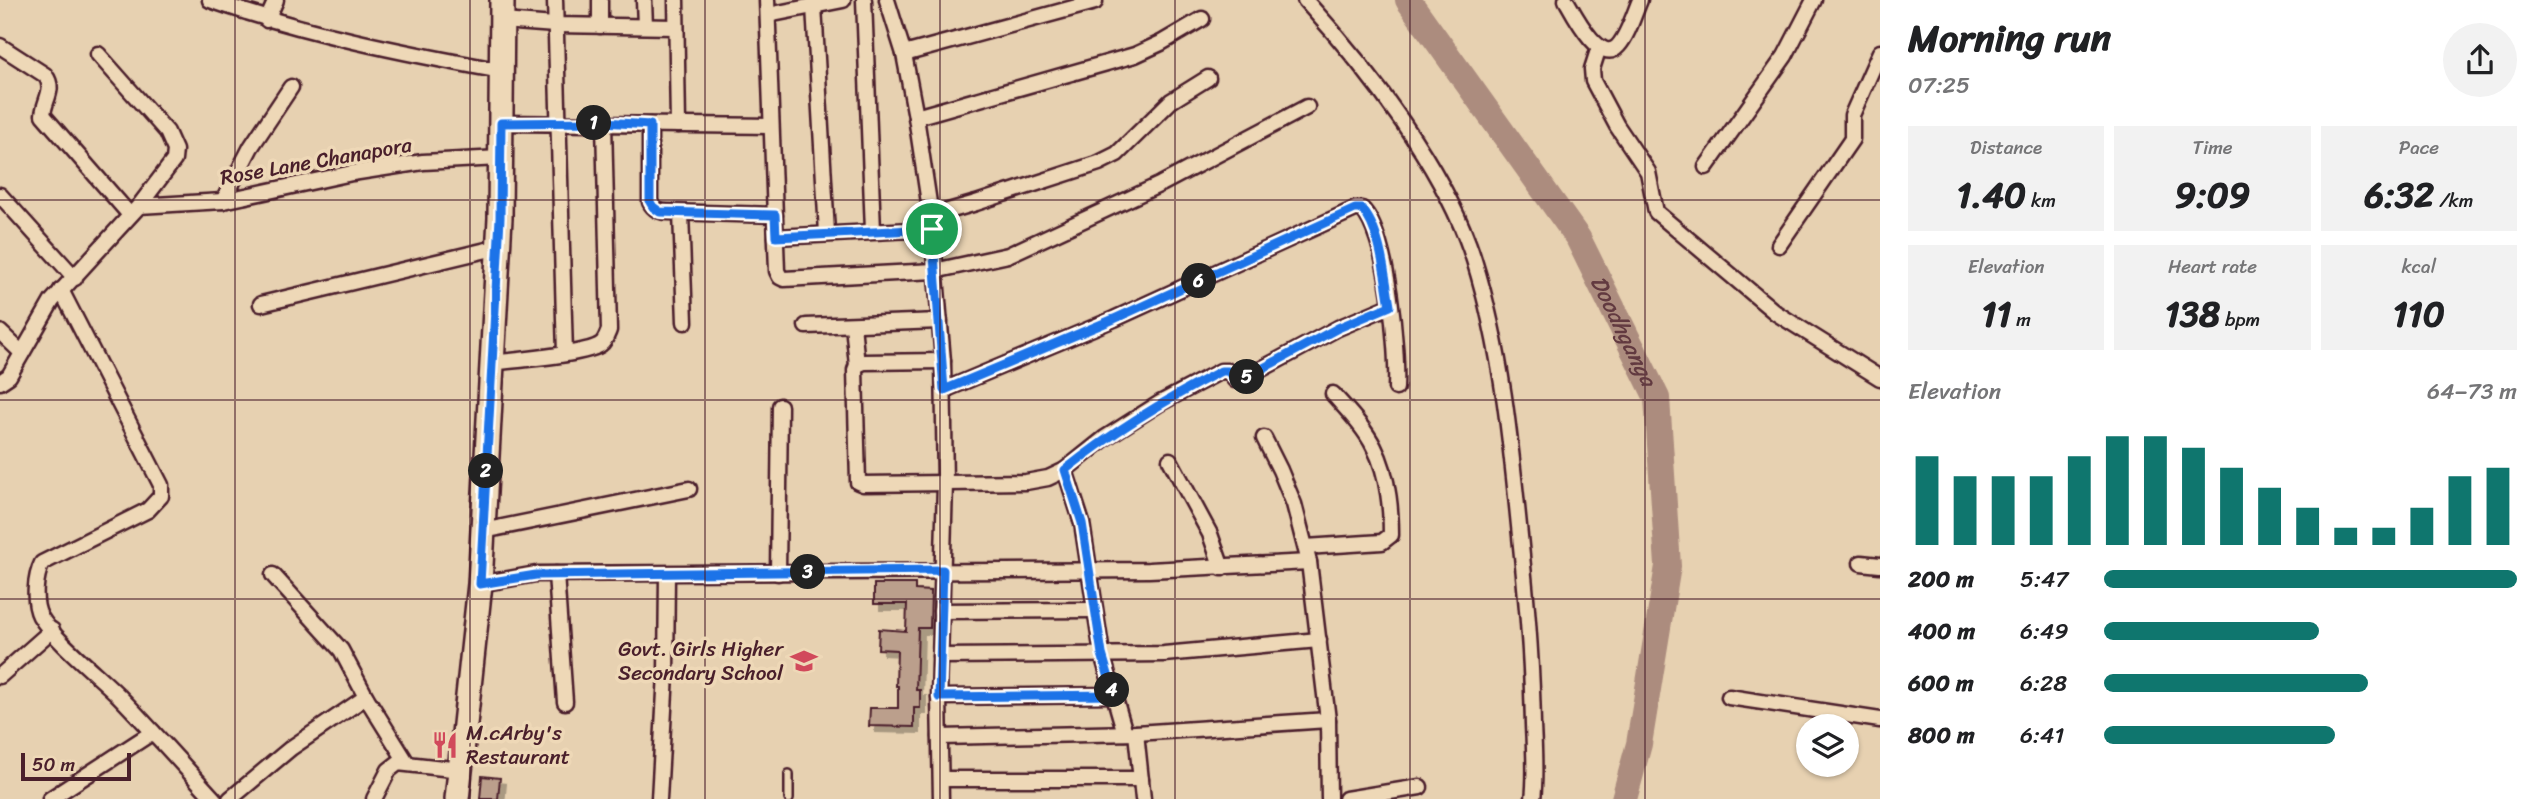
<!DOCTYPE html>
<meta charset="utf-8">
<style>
:root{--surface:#fff;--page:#f2f2f2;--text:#202124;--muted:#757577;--accent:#0f766e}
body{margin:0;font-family:Sriracha,sans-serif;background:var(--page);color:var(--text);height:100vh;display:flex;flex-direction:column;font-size:26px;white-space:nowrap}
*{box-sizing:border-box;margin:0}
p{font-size:23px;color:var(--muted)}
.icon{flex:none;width:38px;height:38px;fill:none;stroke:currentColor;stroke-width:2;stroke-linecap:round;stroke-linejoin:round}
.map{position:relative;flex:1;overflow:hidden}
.details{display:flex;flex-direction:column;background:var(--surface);width:665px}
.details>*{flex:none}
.fabs{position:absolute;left:1796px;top:714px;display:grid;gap:14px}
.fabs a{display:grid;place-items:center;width:63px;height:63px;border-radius:50%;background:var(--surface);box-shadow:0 2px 5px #0004;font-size:35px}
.scale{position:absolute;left:21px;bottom:18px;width:110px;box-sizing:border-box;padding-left:7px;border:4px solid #4a1f2b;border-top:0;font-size:19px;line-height:24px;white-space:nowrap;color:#4a1f2b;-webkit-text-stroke:5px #eed8b7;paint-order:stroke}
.pin{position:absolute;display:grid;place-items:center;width:60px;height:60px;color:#fff;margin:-30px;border:4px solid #fff;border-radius:50%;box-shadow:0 2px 7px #0007}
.km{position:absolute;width:35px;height:35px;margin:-18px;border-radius:50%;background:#222;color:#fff;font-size:19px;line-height:35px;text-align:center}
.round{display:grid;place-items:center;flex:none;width:74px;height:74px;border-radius:37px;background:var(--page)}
.headline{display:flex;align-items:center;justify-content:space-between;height:119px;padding:0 28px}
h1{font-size:38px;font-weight:700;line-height:52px}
.stats{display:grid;grid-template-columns:repeat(3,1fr);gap:10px;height:119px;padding:7px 28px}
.stats div{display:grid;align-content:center;border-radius:0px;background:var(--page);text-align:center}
.stats b{font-size:35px;font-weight:700}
.stats small{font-size:19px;font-weight:400}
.stats p{font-size:19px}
.chart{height:196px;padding:14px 28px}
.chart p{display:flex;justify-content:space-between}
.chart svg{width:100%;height:126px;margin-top:7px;stroke:var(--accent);stroke-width:6}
ul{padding:0 28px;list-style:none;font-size:23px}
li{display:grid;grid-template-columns:112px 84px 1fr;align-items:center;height:52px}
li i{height:18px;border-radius:9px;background:var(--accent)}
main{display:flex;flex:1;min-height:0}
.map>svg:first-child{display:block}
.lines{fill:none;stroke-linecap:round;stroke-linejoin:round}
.river{stroke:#ac8c7e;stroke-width:26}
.building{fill:#bb9f8c;stroke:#4a1f2b;stroke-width:2;filter:url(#shadow)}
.service-casing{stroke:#4a1f2b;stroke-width:12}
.minor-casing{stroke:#4a1f2b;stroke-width:19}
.primary-casing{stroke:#4a1f2b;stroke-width:28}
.service{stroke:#eed8b7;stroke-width:7}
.minor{stroke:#eed8b7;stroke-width:14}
.primary{stroke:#eed8b7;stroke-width:23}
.route-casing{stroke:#fff;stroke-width:14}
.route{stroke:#1a73e8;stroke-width:9}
.grid{fill:none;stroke:#4a1f2b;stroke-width:2;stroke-opacity:0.55}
.labels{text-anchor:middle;stroke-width:7;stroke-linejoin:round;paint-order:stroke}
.street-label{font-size:21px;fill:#4a1f2b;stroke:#eed8b7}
.poi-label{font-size:21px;fill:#4a1f2b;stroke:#eed8b7;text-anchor:end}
.water-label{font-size:23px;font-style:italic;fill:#623a40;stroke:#eed8b7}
</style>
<main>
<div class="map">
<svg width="1880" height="799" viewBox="0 0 1880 799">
<defs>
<filter id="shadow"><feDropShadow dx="6" dy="6" stdDeviation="0" flood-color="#0004"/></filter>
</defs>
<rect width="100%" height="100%" fill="#e7d1b1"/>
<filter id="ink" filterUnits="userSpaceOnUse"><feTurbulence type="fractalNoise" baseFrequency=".0143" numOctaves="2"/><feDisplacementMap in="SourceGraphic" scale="14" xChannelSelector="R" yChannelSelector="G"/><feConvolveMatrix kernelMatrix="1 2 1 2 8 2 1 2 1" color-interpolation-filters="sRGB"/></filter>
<g filter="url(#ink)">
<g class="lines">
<path class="river" id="s1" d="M1408,0L1578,238L1657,398L1668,566L1639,744L1624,799"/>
</g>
<g class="building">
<path d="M874,584H915V590L931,591L930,628H918L916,690H920V708H914V727L869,726L870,708H898V686H896L897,650L878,649L879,629L906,631L907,604H874Z"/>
<path d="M482,776L500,778L498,799H480Z"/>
</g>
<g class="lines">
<defs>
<path id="service" d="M789,799V774"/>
<g id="minor">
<path d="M210,0C305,33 403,53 502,71"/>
<path d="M555,0L565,354"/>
<path d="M600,0V26"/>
<path d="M644,0L645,26"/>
<path d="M676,0L678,125"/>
<path d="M767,0L777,271L780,277L784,279L934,271L1008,255L1161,184L1307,107"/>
<path d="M864,0L873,231"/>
<path d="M887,0L904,54L916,117L931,216L943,361L945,484L939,697L941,799"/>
<path d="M1305,0C1368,69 1446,170 1474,260C1504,356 1512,457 1522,556C1528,613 1532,668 1533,725C1534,750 1536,775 1533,799"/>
<path d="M1566,0C1573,12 1600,66 1618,46C1628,35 1634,14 1640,0"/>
<path d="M814,6L827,233"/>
<path d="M768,15L843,0"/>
<path d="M267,20L276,0"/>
<path d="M502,21L555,25L676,27"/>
<path d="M0,46L45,75C56,89 44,100 43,115L130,215"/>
<path d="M1599,47L1592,69L1593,81L1617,126L1648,172L1656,212L1776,313L1880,378"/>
<path d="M904,54L1095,2"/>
<path d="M916,117L1135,55L1161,43L1202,19"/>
<path d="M501,123L771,126"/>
<path d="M650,125V202C654,210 660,212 668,212L775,215"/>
<path d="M1706,167L1785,56L1814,0"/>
<path d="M0,195L75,278"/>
<path d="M223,201L251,147L291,87"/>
<path d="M139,206L223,201L352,173L423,162L501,158"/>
<path d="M681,213L685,322"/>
<path d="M931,216L976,203L1099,163L1117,154L1171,101L1208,78"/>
<path d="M776,237L932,229"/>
<path d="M1779,245L1852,139V115L1880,52"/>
<path d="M61,290L161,485V496L148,510L42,563C35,577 33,602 40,616C54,640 98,675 119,696C152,730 183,765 214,799"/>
<path d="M261,304L499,247"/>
<path d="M853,325L857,365"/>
<path d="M806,326L940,321"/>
<path d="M0,332L22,353"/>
<path d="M943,361L864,362L857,365L855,370L858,482L863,484L1026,482L1048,478L1065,470L1105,438L1160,403L1221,371H1228L1235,380L1243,379L1338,328L1390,306"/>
<path d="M492,363C513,360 587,355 601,344C605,341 607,335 609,330L604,123"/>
<path d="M0,382L9,376L52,301L139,206L174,160L175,150L167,132L98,54"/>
<path d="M944,390L1114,319L1355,209H1362C1388,235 1398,350 1396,388"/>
<path d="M1264,438L1280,470L1294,504L1309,562L1328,720L1329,799"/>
<path d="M1170,460L1210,534L1222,568"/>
<path d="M1065,470L1082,523L1102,654L1125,733"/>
<path d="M483,531L689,489"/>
<path d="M1306,547L1382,542L1391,535C1391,507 1387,472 1374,447C1364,427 1347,410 1333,394"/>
<path d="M1861,563L1880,565"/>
<path d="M778,573L780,406"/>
<path d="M556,574L565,702"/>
<path d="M273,575L341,650L366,697L407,763"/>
<path d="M480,584L536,574L1149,570L1309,562"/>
<path d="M941,611L1094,610"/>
<path d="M940,656L1164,654L1319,640"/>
<path d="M0,676L52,630"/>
<path d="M939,697L1114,695"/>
<path d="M1729,697L1880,720"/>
<path d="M1136,733L1143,799"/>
<path d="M940,737L1136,733L1328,720"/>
<path d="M942,779H1141"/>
<path d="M50,799L153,732"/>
<path d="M230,799L291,748L366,697"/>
<path d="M374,799L389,770L398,763L461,770"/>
<path d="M659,799L666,674L667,574"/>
<path d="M1346,799L1420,787"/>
</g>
<path id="primary" d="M457,799L480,584L500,218L502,0"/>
</defs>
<use href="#service" class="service-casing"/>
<use href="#minor" class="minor-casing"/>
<use href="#primary" class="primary-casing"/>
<use href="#service" class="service"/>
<use href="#minor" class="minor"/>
<use href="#primary" class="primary"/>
</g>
</g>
<g class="lines" filter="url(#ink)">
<defs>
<path id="route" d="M604,122L650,125V202L653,207L660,212L775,215L776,237L932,229L944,390L1114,319L1355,209H1362C1381,230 1385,278 1390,306L1338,328L1243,379L1235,380L1228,371H1221C1165,400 1115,430 1065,470L1082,523L1102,654L1114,695L939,697L943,570L536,575L480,584L500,218L501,123Z"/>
</defs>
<use href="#route" class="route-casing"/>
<use href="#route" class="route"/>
</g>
<path class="grid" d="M235,0V799M470,0V799M705,0V799M940,0V799M1175,0V799M1410,0V799M1645,0V799M0,200H1880M0,400H1880M0,599H1880"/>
<defs>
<symbol id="school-bare" viewBox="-9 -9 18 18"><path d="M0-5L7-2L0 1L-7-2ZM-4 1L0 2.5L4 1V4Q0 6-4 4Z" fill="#d1495b" stroke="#eed8b7" stroke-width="2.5" paint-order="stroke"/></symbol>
<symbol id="restaurant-bare" viewBox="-9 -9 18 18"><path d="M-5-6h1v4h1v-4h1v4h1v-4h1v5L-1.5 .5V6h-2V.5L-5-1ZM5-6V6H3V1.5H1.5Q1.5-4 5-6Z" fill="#d1495b" stroke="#eed8b7" stroke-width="2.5" paint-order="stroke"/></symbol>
</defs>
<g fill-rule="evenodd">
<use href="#school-bare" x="785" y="642" width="38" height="38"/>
<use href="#restaurant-bare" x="426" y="726" width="38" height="38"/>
</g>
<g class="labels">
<g class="street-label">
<text transform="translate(316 161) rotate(-10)" y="7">Rose Lane Chanapora</text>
</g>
<g class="poi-label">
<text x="783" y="656">Govt. Girls Higher<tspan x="783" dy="24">Secondary School</tspan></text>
<text x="466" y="740" text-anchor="start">M.cArby's<tspan x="466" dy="24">Restaurant</tspan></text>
</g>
<g class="water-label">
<text dy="8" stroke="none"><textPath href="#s1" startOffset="396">Doodhganga</textPath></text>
</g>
</g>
</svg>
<div class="fabs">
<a><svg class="icon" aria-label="layers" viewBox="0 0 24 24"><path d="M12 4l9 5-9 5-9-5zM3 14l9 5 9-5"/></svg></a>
</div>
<div class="scale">50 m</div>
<div class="pin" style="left:932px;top:229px;background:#1e9e55"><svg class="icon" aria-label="arrive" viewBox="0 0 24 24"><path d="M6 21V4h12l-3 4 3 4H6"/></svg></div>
<b class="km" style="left:594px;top:123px">1</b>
<b class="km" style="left:486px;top:471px">2</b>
<b class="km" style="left:808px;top:572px">3</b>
<b class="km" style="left:1112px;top:690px">4</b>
<b class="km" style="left:1247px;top:377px">5</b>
<b class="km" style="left:1199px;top:281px">6</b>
</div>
<section class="details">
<div class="headline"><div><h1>Morning run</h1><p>07:25</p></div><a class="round"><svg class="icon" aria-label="share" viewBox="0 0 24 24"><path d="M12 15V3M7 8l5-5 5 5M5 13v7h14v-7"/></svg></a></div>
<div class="stats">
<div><p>Distance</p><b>1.40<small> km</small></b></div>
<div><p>Time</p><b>9:09</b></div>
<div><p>Pace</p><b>6:32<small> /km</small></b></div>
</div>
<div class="stats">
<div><p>Elevation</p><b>11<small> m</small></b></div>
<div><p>Heart rate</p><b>138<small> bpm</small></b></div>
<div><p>kcal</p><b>110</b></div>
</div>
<div class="chart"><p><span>Elevation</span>64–73 m</p>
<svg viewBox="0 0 160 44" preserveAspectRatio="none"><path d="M5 44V13M15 44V20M25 44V20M35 44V20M45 44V13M55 44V6M65 44V6M75 44V10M85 44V17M95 44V24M105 44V31M115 44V38M125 44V38M135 44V31M145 44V20M155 44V17"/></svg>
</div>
<ul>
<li><b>200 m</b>5:47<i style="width:100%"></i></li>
<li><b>400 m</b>6:49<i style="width:52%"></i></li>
<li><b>600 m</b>6:28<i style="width:64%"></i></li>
<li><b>800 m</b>6:41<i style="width:56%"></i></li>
</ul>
</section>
</main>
